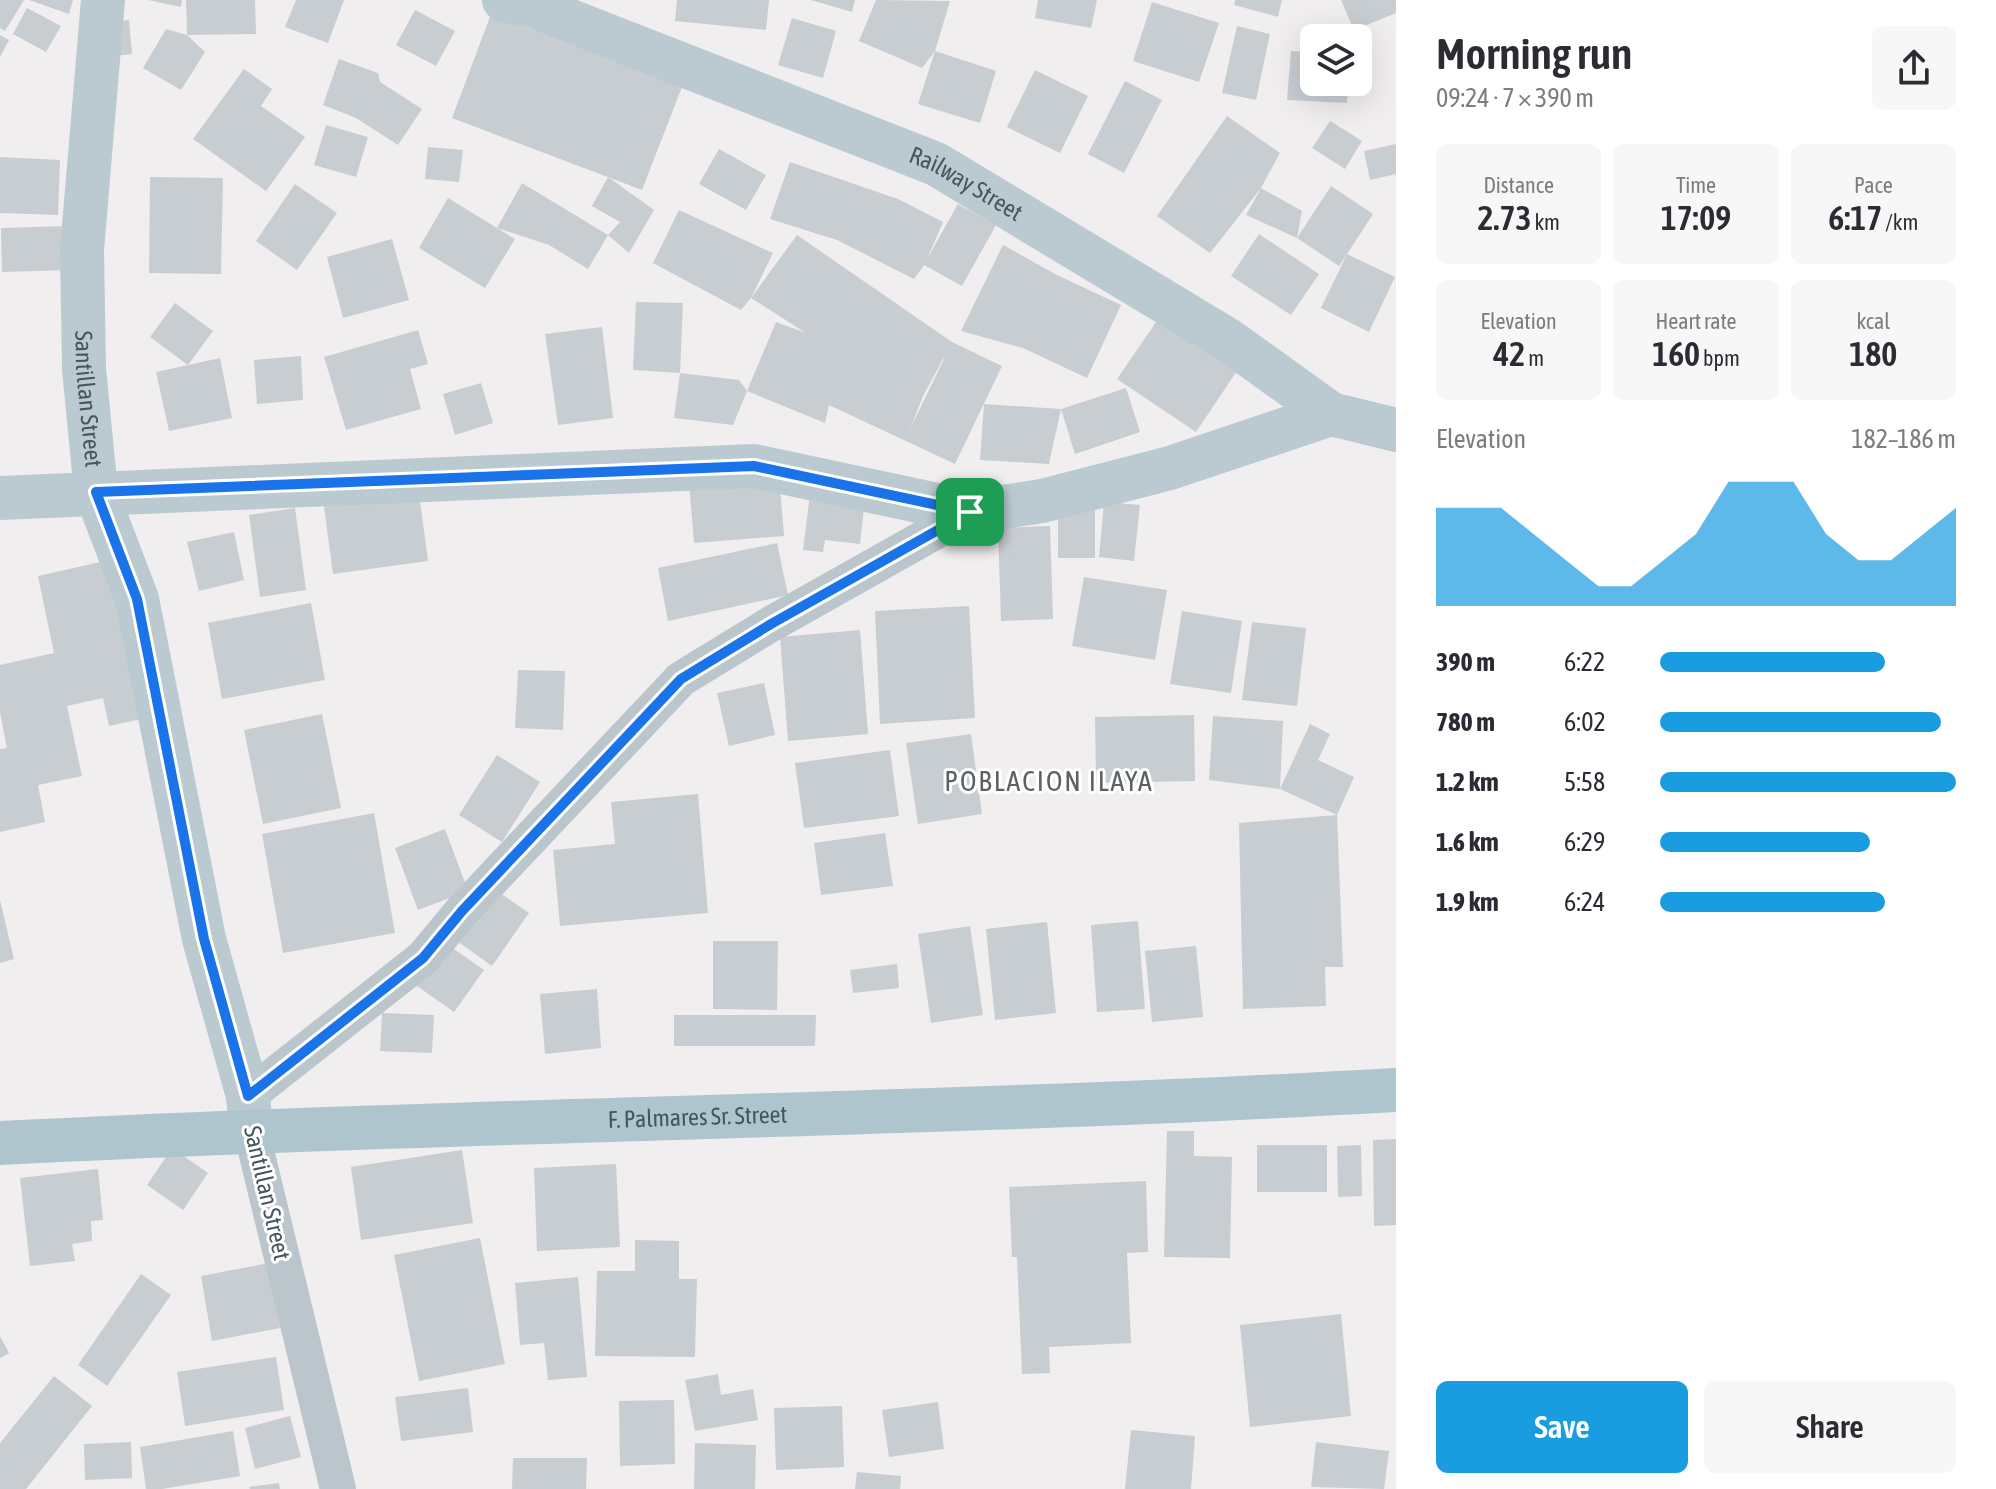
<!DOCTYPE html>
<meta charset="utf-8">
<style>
:root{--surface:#fff;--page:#f7f7f7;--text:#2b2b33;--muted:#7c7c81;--accent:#199ce0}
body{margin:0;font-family:"Asap Condensed",sans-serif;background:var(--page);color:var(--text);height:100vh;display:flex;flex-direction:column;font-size:30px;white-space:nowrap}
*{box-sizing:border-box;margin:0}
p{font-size:26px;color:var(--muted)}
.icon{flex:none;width:44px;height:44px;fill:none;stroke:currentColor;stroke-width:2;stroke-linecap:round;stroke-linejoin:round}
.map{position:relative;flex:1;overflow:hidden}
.side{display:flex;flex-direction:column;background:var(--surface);width:600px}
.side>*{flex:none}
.fabs{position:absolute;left:1300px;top:24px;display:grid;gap:16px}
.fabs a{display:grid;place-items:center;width:72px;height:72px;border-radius:12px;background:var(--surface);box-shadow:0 8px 32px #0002;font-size:40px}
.pin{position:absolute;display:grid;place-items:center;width:68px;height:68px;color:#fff;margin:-34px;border-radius:16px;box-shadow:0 4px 12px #0006}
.round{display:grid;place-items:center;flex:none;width:84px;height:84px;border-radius:12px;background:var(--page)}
.headline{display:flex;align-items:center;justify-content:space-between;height:136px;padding:0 40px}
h1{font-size:44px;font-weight:600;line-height:60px}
.stats{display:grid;grid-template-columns:repeat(3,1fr);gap:12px;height:136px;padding:8px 40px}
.stats div{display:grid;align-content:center;border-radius:12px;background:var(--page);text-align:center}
.stats b{font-size:34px;font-weight:600}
.stats small{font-size:22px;font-weight:400}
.stats p{font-size:22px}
.chart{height:224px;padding:16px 40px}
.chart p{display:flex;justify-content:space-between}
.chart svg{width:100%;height:144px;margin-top:8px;fill:var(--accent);opacity:.7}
.primary-button{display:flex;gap:16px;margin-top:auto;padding:16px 40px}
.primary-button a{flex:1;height:92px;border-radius:12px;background:var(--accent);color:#fff;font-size:32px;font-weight:600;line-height:92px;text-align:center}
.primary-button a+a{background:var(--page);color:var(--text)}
ul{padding:0 40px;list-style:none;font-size:26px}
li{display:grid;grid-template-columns:128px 96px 1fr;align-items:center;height:60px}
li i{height:20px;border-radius:10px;background:var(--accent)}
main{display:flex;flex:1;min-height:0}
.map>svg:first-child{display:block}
.building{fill:#c8cdd1;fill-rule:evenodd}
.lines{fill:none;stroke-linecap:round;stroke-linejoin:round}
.street{stroke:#bac6cb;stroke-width:36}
.secondary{stroke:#bacad0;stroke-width:44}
.primary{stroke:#aec5cd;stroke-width:44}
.route-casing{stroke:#fff;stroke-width:16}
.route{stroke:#1a73e8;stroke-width:10}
.labels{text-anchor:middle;stroke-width:6;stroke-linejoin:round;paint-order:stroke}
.street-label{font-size:24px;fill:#46565c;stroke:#fff}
.quarter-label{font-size:28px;letter-spacing:2px;fill:#5b6063;stroke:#fff}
</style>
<main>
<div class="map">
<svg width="1396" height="1489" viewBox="0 0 1396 1489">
<rect width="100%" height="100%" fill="#f1eeef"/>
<g class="building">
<path d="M0,0H24L5,31L0,28Z"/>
<path d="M29,0H73L69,14Z"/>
<path d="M148,0H182L181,7Z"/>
<path d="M186,0H255L256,34L187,35Z"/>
<path d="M296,0H344L328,43L285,27Z"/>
<path d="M677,0H769L766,30L675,21Z"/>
<path d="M811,0H855L852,12Z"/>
<path d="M876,0L950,1L935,51L922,68L859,41Z"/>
<path d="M1038,0H1097L1091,28L1035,18Z"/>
<path d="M1235,0H1282L1278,17L1234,5Z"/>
<path d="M1341,0H1396V13L1354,30Z"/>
<path d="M1152,2L1219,23L1199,82L1133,61Z"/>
<path d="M27,8L61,26L46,52L13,34Z"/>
<path d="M415,10L455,31L436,66L396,45Z"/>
<path d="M491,14L682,87L642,190L452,118Z"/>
<path d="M792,18L836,31L823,78L778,65Z"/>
<path d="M129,20L132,54L107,57L103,23Z"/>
<path d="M1237,26L1270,34L1256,100L1222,93Z"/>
<path d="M166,29L187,35L205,52L181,90L143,68Z"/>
<path d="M0,35L9,40L0,57Z"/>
<path d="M935,51L996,71L980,123L918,104Z"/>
<path d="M1291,51L1314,52V82H1348L1347,103L1287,100Z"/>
<path d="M339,59L378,73L380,82L422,109L398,145L356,118L323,105Z"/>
<path d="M244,69L272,89L261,106L305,137L266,191L193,139Z"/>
<path d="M1035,70L1088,96L1060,153L1007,127Z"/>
<path d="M1125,81L1162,100L1124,173L1088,154Z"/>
<path d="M1227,116L1280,153L1261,188L1210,253L1157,216Z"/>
<path d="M1330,121L1362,141L1345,169L1312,148Z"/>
<path d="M326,125L368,137L356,177L314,165Z"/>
<path d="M1396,144V174L1370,180L1364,151Z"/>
<path d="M428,147L463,150L459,182L425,179Z"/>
<path d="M719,149L766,175L746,210L699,184Z"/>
<path d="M0,157L60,160L58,215L0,213Z"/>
<path d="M790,162L898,199L943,222L927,259L958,204L996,225L962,286L924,265L914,279L837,240L770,219Z"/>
<path d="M150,177L223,178L221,274L149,273Z"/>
<path d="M608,177L654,210L629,253L608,235L620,222L592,206Z"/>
<path d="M522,183L608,235L588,269L549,245L497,228Z"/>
<path d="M295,184L337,213L297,270L256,241Z"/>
<path d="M1331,186L1373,214L1347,254L1395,277L1369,332L1321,308L1347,254L1339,266L1297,238Z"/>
<path d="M1261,188L1302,211L1297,238L1246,215Z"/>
<path d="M448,198L515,239L485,288L419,248Z"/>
<path d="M679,210L773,253L751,298L741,310L653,263Z"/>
<path d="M67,226L69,270L2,272L1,228Z"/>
<path d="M1259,234L1319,274L1291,315L1231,276Z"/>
<path d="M797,235L952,342L1002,366L955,464L829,405L825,423L747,391L776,322L806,333L751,298ZM943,359H944L910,429L923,396Z"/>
<path d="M392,239L409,300L343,318L327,257Z"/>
<path d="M1003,245L1057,275L1121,305L1087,378L1023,348L961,331Z"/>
<path d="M636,302L683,303L680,373L633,370Z"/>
<path d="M175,303L213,331L188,365L150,337Z"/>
<path d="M1163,312L1241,365L1196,432L1117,379Z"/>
<path d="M602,327L613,418L558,425L545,334Z"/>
<path d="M418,330L428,364L410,369L421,409L346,430L324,357Z"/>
<path d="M301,356L303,400L257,404L254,360Z"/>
<path d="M220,358L232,418L169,431L156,372Z"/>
<path d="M680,373L739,380L747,391L733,425L674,418Z"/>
<path d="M481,383L493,423L455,435L443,394Z"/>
<path d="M1126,388L1140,432L1075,454L1061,409Z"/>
<path d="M984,404L1061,409L1049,464L980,460Z"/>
<path d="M779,475L784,536L694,543L689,482Z"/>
<path d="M419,493L428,561L333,574L324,506Z"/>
<path d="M810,494L865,500L860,544L825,540L823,552L803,550Z"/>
<path d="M1104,502L1140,505L1134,561L1099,557Z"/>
<path d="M295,508L306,590L260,597L249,515Z"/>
<rect x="1058" y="510" width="37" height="48"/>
<path d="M1050,526L1053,619L1001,621L998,528Z"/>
<path d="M234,532L244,580L199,591L187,542Z"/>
<path d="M777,543L788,595L668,621L658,568Z"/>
<path d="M118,558L151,717L109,726L103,698L67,706L82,776L38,785L45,822L0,832V749L7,748L0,713V665L54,653L38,576Z"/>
<path d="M1084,577L1167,590L1155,660L1072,646Z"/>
<path d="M311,603L325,680L222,699L208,623Z"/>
<path d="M969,606L975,718L880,724L875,611Z"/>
<path d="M1182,611L1242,621L1231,693L1170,684Z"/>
<path d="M1252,622L1306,628L1297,706L1242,700Z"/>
<path d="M860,630L868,734L788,741L780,637Z"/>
<path d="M518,670L565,671L563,730L515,728Z"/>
<path d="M764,683L775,735L729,746L717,693Z"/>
<path d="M322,714L341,808L263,824L244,730Z"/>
<path d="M1194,715L1195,781L1096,783L1095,717Z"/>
<path d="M1213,716L1283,721L1280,789L1209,780Z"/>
<path d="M1310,724L1330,734L1318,760L1354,777L1337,815L1280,789Z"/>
<path d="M971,734L982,814L918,824L906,743Z"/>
<path d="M890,750L899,816L804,828L795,763Z"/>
<path d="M497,755L540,782L502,842L459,815Z"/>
<path d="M698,794L708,913L560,926L553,850L615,844L611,802Z"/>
<path d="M374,813L395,933L283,953L262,834Z"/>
<path d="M1337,815L1343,967H1325L1326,1006L1243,1009L1239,823Z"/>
<path d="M445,829L468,891L418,910L395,848Z"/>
<path d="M885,833L893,886L821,895L814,843Z"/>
<path d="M493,888L529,913L492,966L457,941Z"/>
<path d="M0,900L14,959L0,963Z"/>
<path d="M1138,921L1145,1009L1097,1012L1091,925Z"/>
<path d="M1047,922L1056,1013L995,1020L986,929Z"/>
<path d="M970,926L983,1015L931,1023L918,934Z"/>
<path d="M713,941H778L777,1010L713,1009Z"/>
<path d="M447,944L484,970L454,1012L417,986Z"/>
<path d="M1196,946L1203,1017L1152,1022L1145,951Z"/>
<path d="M897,964L899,988L853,993L850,970Z"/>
<path d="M597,989L601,1048L545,1054L540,994Z"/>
<path d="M382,1013L434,1015L432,1053L380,1051Z"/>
<path d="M674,1015H816L815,1046H674Z"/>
<path d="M1167,1131H1194V1156L1232,1157L1230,1258L1164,1257Z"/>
<path d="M1396,1139V1225L1374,1226L1373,1140Z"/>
<rect x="1257" y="1145" width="70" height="47"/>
<path d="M1361,1145L1362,1196L1338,1197L1337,1146Z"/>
<path d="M172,1148L208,1173L183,1210L147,1185Z"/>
<path d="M462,1150L473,1223L361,1240L351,1167Z"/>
<path d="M616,1164L620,1247L537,1251L534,1168Z"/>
<path d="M98,1169L103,1220L91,1221L92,1241L72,1244L75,1261L30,1266L20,1178Z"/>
<path d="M1146,1181L1148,1252L1127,1253L1131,1343L1049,1347L1050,1373L1022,1374L1017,1257H1012L1009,1187Z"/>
<path d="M480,1238L505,1364L419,1381L394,1255Z"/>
<path d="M635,1240L679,1241V1279H697L695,1357L595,1356L597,1271H635Z"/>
<path d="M269,1263L280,1328L212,1341L201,1276Z"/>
<path d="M141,1274L171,1295L107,1386L78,1365Z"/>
<path d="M578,1277L587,1377L548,1380L544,1343L520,1345L515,1283Z"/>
<path d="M1341,1314L1351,1416L1250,1427L1240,1325Z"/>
<path d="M0,1336L9,1353L0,1358Z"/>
<path d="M276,1357L284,1410L185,1426L177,1372Z"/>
<path d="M718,1374L721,1395L753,1389L758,1420L695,1431L685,1380Z"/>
<path d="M54,1376L92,1406L26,1489H0V1443Z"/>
<path d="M468,1388L473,1432L401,1441L395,1397Z"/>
<path d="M674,1400L675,1464L620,1466L619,1401Z"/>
<path d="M938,1402L944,1449L889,1457L882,1410Z"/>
<path d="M842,1406L844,1467L776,1470L774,1408Z"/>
<path d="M290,1416L301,1457L255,1469L245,1428Z"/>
<path d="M1131,1430L1195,1436L1191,1489H1125Z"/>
<path d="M233,1431L240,1476L162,1489H146L140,1447Z"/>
<path d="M131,1442L132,1478L85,1480L84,1444Z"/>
<path d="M1316,1442L1389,1451L1384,1489L1311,1487Z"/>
<path d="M695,1443L756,1445L755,1489H694Z"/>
<path d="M513,1458H587L586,1489H512Z"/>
<path d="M857,1472L901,1476L900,1489H855Z"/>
<path d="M279,1483L280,1489H250L249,1487Z"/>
</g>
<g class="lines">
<g class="street">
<path d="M248,1096L423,958L462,911L681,679L771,624L970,512"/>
<path d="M251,1130L338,1489"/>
</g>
<g class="secondary">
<path id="s1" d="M103,0L82,250L84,369L96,492L137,599L204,939L248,1096L251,1130"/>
<path id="s2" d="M504,0L532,6L936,164L1228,340L1331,414L1396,430"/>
<path d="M0,498L754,466L970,512L1042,501L1170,468L1331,414"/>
</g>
<path class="primary" id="s3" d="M0,1143C465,1119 931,1116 1396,1090"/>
</g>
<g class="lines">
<defs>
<path id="route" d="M754,466L970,512L771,624L681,679L462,911L423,958L248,1096L204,939L137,599L96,492Z"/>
</defs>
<use href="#route" class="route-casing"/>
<use href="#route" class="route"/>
</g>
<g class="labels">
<g class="street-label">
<text dy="8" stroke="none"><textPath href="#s2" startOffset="498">Railway Street</textPath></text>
<text dy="8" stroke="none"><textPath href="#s1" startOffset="400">Santillan Street</textPath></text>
<text dy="8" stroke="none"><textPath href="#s3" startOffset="698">F. Palmares Sr. Street</textPath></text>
<text transform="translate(267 1193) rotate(77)" y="8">Santillan Street</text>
</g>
<g class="quarter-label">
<text x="1049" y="791">POBLACION ILAYA</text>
</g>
</g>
</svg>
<div class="fabs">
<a><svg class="icon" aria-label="layers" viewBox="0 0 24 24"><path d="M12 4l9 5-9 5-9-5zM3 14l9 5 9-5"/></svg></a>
</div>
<div class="pin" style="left:970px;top:512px;background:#1e9e55"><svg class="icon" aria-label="arrive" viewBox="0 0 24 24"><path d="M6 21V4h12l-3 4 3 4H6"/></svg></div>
</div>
<section class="side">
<div class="headline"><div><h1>Morning run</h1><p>09:24 · 7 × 390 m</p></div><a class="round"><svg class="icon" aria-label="share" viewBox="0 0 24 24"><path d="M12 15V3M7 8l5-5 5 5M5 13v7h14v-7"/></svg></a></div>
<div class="stats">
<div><p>Distance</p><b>2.73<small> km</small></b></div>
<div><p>Time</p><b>17:09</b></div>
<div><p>Pace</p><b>6:17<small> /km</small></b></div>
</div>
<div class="stats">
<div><p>Elevation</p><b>42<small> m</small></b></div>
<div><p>Heart rate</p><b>160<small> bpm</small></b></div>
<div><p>kcal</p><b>180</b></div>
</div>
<div class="chart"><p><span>Elevation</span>182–186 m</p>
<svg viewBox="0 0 160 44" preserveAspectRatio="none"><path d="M0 44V14L10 14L20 14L30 22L40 30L50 38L60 38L70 30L80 22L90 6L100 6L110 6L120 22L130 30L140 30L150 22L160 14V44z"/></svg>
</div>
<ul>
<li><b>390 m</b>6:22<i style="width:76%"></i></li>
<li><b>780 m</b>6:02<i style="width:95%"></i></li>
<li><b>1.2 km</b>5:58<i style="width:100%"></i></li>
<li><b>1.6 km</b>6:29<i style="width:71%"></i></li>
<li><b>1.9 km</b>6:24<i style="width:76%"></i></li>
</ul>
<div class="primary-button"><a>Save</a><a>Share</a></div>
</section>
</main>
